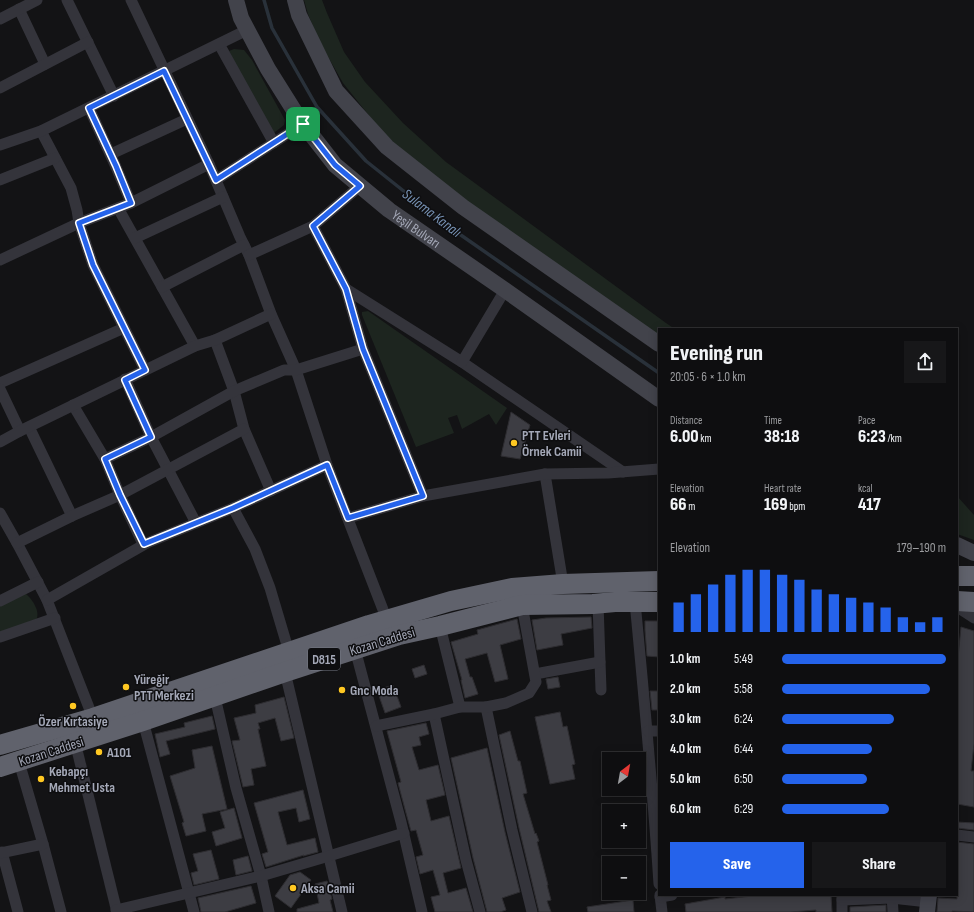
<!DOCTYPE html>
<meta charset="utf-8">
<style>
:root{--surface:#0e0e10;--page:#171719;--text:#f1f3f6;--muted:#9b9c9f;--line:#2e2e30;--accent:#2563eb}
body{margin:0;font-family:"Sofia Sans Condensed",sans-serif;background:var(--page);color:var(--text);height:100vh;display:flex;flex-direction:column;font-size:15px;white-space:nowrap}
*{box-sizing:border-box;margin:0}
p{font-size:13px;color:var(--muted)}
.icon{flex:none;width:22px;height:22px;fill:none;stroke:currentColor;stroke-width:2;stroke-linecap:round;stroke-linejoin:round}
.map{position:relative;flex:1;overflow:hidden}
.drawer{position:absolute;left:658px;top:328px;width:300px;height:568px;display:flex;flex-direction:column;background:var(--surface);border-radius:0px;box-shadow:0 2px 10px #0003,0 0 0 1px var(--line)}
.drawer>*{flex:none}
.needle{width:26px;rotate:31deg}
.fabs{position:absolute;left:602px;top:752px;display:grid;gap:8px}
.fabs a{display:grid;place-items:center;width:44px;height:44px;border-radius:0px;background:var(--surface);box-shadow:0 2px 10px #0003,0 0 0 1px var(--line);font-size:20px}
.pin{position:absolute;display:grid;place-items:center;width:34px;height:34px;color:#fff;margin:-17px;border-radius:8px;box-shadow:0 2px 6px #0006}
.round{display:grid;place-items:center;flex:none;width:42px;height:42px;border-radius:0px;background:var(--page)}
.summary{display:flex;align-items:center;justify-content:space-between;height:68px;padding:0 12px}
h1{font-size:22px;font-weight:800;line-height:30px}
.figures{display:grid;grid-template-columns:repeat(3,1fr);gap:6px;height:68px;padding:4px 12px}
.figures div{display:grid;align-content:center}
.figures b{font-size:17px;font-weight:800}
.figures small{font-size:11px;font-weight:400}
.figures p{font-size:11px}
.chart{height:112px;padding:8px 12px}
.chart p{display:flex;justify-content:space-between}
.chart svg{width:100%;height:72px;margin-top:4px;stroke:var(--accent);stroke-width:6}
.cta{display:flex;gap:8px;margin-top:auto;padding:8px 12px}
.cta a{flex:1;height:46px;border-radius:0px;background:var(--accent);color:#fff;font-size:16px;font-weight:800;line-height:46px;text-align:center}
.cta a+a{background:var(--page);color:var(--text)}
ul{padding:0 12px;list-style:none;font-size:13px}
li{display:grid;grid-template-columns:64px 48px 1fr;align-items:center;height:30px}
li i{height:10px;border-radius:5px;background:var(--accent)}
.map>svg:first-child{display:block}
.green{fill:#1d251f}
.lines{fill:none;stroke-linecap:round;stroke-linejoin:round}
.stream{stroke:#29313a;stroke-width:3.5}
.building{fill:#3d3d43;stroke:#2e2d31}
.street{stroke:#34343b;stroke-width:11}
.secondary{stroke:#42434b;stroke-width:16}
.highway{stroke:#60626c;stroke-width:20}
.route-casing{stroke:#fff;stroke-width:8}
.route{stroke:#2563eb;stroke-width:5}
.poi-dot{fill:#ffc822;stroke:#0e0e10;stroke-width:1.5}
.labels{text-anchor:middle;stroke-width:3;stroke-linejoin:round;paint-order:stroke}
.shield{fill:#0e0e10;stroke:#777a85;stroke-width:1}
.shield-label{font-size:13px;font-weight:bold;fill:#a4a8b7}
.street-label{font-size:14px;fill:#a4a8b7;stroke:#0e0e10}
.poi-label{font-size:14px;font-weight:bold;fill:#a4a8b7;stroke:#0e0e10;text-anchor:start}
.water-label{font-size:15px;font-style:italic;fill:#7893b5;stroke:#0e0e10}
</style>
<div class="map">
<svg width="974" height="912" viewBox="0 0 974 912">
<rect width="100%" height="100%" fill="#131315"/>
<g class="green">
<path d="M304,0H322L327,13L344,52L365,82L403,123L446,162L666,323L675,329H659V339L460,198L397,147L375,123L343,83L319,41L308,14Z"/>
<path d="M234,49L244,50L252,60L285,120L284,125L270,136L229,51Z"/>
<path d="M368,311L507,408L496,425L489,414L462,429L457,415L448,418L454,433L416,447L362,315V312Z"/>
<path d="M957,496L974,515V540L957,534Z"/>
<path d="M26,594C32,599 41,612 36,620L0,632V606Z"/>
</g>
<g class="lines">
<path class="stream" d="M264,0L272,28L317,107L366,161L445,224L659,373"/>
</g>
<g class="building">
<path d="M511,412L530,425L520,459L501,456Z"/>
<path d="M591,617L592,628L561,634L563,645L537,650L532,620L546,618Z"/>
<path d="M517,619L521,639L500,645L508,679L495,682L487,653L465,659L470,677H472L478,694L465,698L461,680H462L451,642L478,634L477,630Z"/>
<path d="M645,621H659V657L647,656L645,630Z"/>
<path d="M961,627L974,631V744L971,771H974V807L957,804V668Z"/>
<path d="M424,665L427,674L415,678L412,669Z"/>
<path d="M558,677L560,687L548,689L546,679Z"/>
<path d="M393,685L401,707L385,713L377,690Z"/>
<path d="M650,691H659V710H652Z"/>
<path d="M284,697L294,738L281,741L275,718L258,723L260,729H258L266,766L251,769L254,785L243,787L232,741L240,740L234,718L256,713L255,705Z"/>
<path d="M560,712L563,727L567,726L575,764L572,765L575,779L550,784L535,717Z"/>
<path d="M212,716L215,729L166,741L170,754L160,757L155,734L185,727L184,723Z"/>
<path d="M426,723L429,734L419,737L421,745L412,747L419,770L438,765L445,795L426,800L431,821L449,816L461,868L443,873L448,893L466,888L473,912H435L431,897L440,895L433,870L420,874L416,857L423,855L416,830L411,831L406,813L398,783L401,782L387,731Z"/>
<path d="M510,731L518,761H520L527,793L523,794L535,834L536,833L539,841L537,842L548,885H547L551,900L547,901L551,912H539L519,828L499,735Z"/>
<path d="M212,746L227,809L202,814L206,831L186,836L182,823L184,822L170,776L195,768L192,750Z"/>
<path d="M487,748L505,832L520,892L502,898L506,910L500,912H487L473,858L451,758Z"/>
<path d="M303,790L310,819L299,822L296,808L278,812L287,845L315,838L318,852L303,856L304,855L266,867L262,854L268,852L254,803Z"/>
<path d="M234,808L242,838L216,846L212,832L225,828L220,812Z"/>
<path d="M957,822L974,823V830L957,828Z"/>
<path d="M957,842L974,844V912L952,911V912H937L938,898L957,899Z"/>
<path d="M211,850L219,879L194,885L191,873L198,871L193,854Z"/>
<path d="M248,856L252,871L236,875L233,860Z"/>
<path d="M300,872L311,880L291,908L275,896L290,875Z"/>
<path d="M327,881L332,899L330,900L333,912H297V909L319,903L315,884Z"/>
<path d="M251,886L256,903L225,912H201L198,898Z"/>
<path d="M762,895H831L832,912H816V910L791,912H686L685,904L725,897V899Z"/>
<path d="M633,900L634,912H588L587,907Z"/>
<path d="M886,905V912H850V907Z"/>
</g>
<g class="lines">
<g class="street">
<path d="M67,0L114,96"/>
<path d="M131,0L209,164L240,237L249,255L271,314L296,370L327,465L387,620"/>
<path d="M19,9L45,64"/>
<path d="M0,19L37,0"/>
<path d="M219,44L274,143"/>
<path d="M0,88L88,42"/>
<path d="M89,108L116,167L131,203"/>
<path d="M41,131L71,188L77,210L79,223L93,265L145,370"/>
<path d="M0,145L41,131L247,30"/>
<path d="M111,154L187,119"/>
<path d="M0,180L55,158"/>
<path d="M216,180L303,124"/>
<path d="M118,208L195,346"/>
<path d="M313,226L346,289L363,349L423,496"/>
<path d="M135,238L223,197"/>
<path d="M249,255L313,226L360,186"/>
<path d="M0,260L79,223L131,203L209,164"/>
<path d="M162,287L244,245"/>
<path d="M346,289L462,362L623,472"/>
<path d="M215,340L234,391L244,429L271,491"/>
<path d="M462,362L505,290"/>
<path d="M125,379L151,437L196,523"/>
<path d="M0,383L124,328"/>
<path d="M0,389L20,431"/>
<path d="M73,405L105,459L120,495L143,544"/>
<path d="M29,427L72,516"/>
<path d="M0,442L20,431L195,346L215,340L271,314"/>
<path d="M105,459L151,437L234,391L284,370H296L363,349"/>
<path d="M545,474L563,584"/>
<path d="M233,508L255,549L270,588L289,652"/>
<path d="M0,513L17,543L47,600L93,718"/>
<path d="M348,518L423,496L545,474L608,473L659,469"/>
<path d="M17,543L72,516L120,495L244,429"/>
<path d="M47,600L147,543L233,508L327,465"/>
<path d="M0,601L38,582"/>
<path d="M635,602C644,696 653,790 659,884"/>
<path d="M598,603L600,662L601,690"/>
<path d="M957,607L974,618"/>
<path d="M440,626L460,707"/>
<path d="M0,637L55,618"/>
<path d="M355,649L401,822L422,912"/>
<path d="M285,672L342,912"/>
<path d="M535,674L600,662"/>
<path d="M215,697L236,788L261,876L269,912"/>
<path d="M486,707L512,830L532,912"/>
<path d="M434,714L466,860L480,912"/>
<path d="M143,721L194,912"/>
<path d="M376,726L434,714L460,707H486L506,703L529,693L536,682L522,605"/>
<path d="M648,731H659"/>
<path d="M75,742L117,912"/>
<path d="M19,762L43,844L61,912"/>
<path d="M957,835L974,837"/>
<path d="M2,852L18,912"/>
<path d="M0,853L43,844"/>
<path d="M660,895L662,912"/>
<path d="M842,895V912"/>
<path d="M892,895L893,912"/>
<path d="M660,897L672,895"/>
<path d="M842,900L892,898L928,902"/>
<path d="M116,910L261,876L329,856L404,833"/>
</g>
<g class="secondary">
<path id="s1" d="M236,0L241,18L268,69L300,120L335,165L389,210L505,290L659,399"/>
<path d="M295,0L299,15L336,91L387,147L463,207L659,344"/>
<path d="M957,545L974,553"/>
<path d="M927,912L929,895"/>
</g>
<g class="highway">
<path d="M957,576H974"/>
<path d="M957,601L974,602"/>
<path d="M0,745L93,718L369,625L451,601L512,588L563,584L659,581"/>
<path d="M0,767L143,721L285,672L399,635L440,626L522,605L593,604L615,602H659"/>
</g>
</g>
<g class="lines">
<defs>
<path id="route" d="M164,71L216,180L303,124L335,165L360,186L313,226L346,289L363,349L423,496L348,518L327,465L233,508L144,544L120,495L105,459L151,437L125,380L145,370L93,265L79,223L131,203L116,166L89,108Z"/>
</defs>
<use href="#route" class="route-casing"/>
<use href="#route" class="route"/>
</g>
<g class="poi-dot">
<circle cx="514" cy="443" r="4"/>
<circle cx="126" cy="687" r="4"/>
<circle cx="342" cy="690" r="4"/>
<circle cx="73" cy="706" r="4"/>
<circle cx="99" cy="752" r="4"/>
<circle cx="41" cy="779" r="4"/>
<circle cx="293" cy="888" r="4"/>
</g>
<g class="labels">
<rect class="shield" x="308" y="648" width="32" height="22" rx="3"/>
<g class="shield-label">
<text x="324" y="664">D815</text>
</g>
<g class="street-label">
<text dy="5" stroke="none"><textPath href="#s1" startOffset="297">Yeşil Bulvarı</textPath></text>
<text transform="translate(382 641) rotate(-17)" y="5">Kozan Caddesi</text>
<text transform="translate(51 751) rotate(-18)" y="5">Kozan Caddesi</text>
</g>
<g class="poi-label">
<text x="522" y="440">PTT Evleri<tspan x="522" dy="16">Örnek Camii</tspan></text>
<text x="134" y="684">Yüreğir<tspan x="134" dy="16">PTT Merkezi</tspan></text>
<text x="350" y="695">Gnc Moda</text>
<text x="73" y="726" text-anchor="middle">Özer Kırtasiye</text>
<text x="107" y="757">A101</text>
<text x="49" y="776">Kebapçı<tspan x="49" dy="16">Mehmet Usta</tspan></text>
<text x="301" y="893">Aksa Camii</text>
</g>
<g class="water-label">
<text transform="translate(432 213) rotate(37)" y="5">Sulama Kanalı</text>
</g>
</g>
</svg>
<div class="fabs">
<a><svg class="needle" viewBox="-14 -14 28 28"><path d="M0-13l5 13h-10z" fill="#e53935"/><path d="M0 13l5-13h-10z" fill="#9b9c9f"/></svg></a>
<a>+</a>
<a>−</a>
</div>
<div class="pin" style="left:303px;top:124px;background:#1e9e55"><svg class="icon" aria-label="arrive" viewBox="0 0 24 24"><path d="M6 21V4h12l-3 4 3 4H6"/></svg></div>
<section class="drawer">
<div class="summary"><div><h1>Evening run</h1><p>20:05 · 6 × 1.0 km</p></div><a class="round"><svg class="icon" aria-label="share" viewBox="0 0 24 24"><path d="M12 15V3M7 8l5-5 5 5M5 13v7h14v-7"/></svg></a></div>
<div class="figures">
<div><p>Distance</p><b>6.00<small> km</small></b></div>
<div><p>Time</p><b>38:18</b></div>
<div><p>Pace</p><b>6:23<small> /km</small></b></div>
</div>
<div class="figures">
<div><p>Elevation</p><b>66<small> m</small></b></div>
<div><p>Heart rate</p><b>169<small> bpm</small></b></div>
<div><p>kcal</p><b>417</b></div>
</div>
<div class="chart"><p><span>Elevation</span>179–190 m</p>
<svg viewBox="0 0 160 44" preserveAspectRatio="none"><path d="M5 44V26M15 44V21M25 44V15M35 44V9M45 44V6M55 44V6M65 44V9M75 44V12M85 44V18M95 44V21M105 44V23M115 44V26M125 44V29M135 44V35M145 44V38M155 44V35"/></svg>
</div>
<ul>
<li><b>1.0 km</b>5:49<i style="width:100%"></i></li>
<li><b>2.0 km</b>5:58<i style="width:90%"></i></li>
<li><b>3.0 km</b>6:24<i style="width:68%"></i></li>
<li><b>4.0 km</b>6:44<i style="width:55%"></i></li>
<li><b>5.0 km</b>6:50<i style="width:52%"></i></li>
<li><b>6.0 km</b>6:29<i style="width:65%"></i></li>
</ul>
<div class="cta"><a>Save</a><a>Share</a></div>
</section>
</div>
